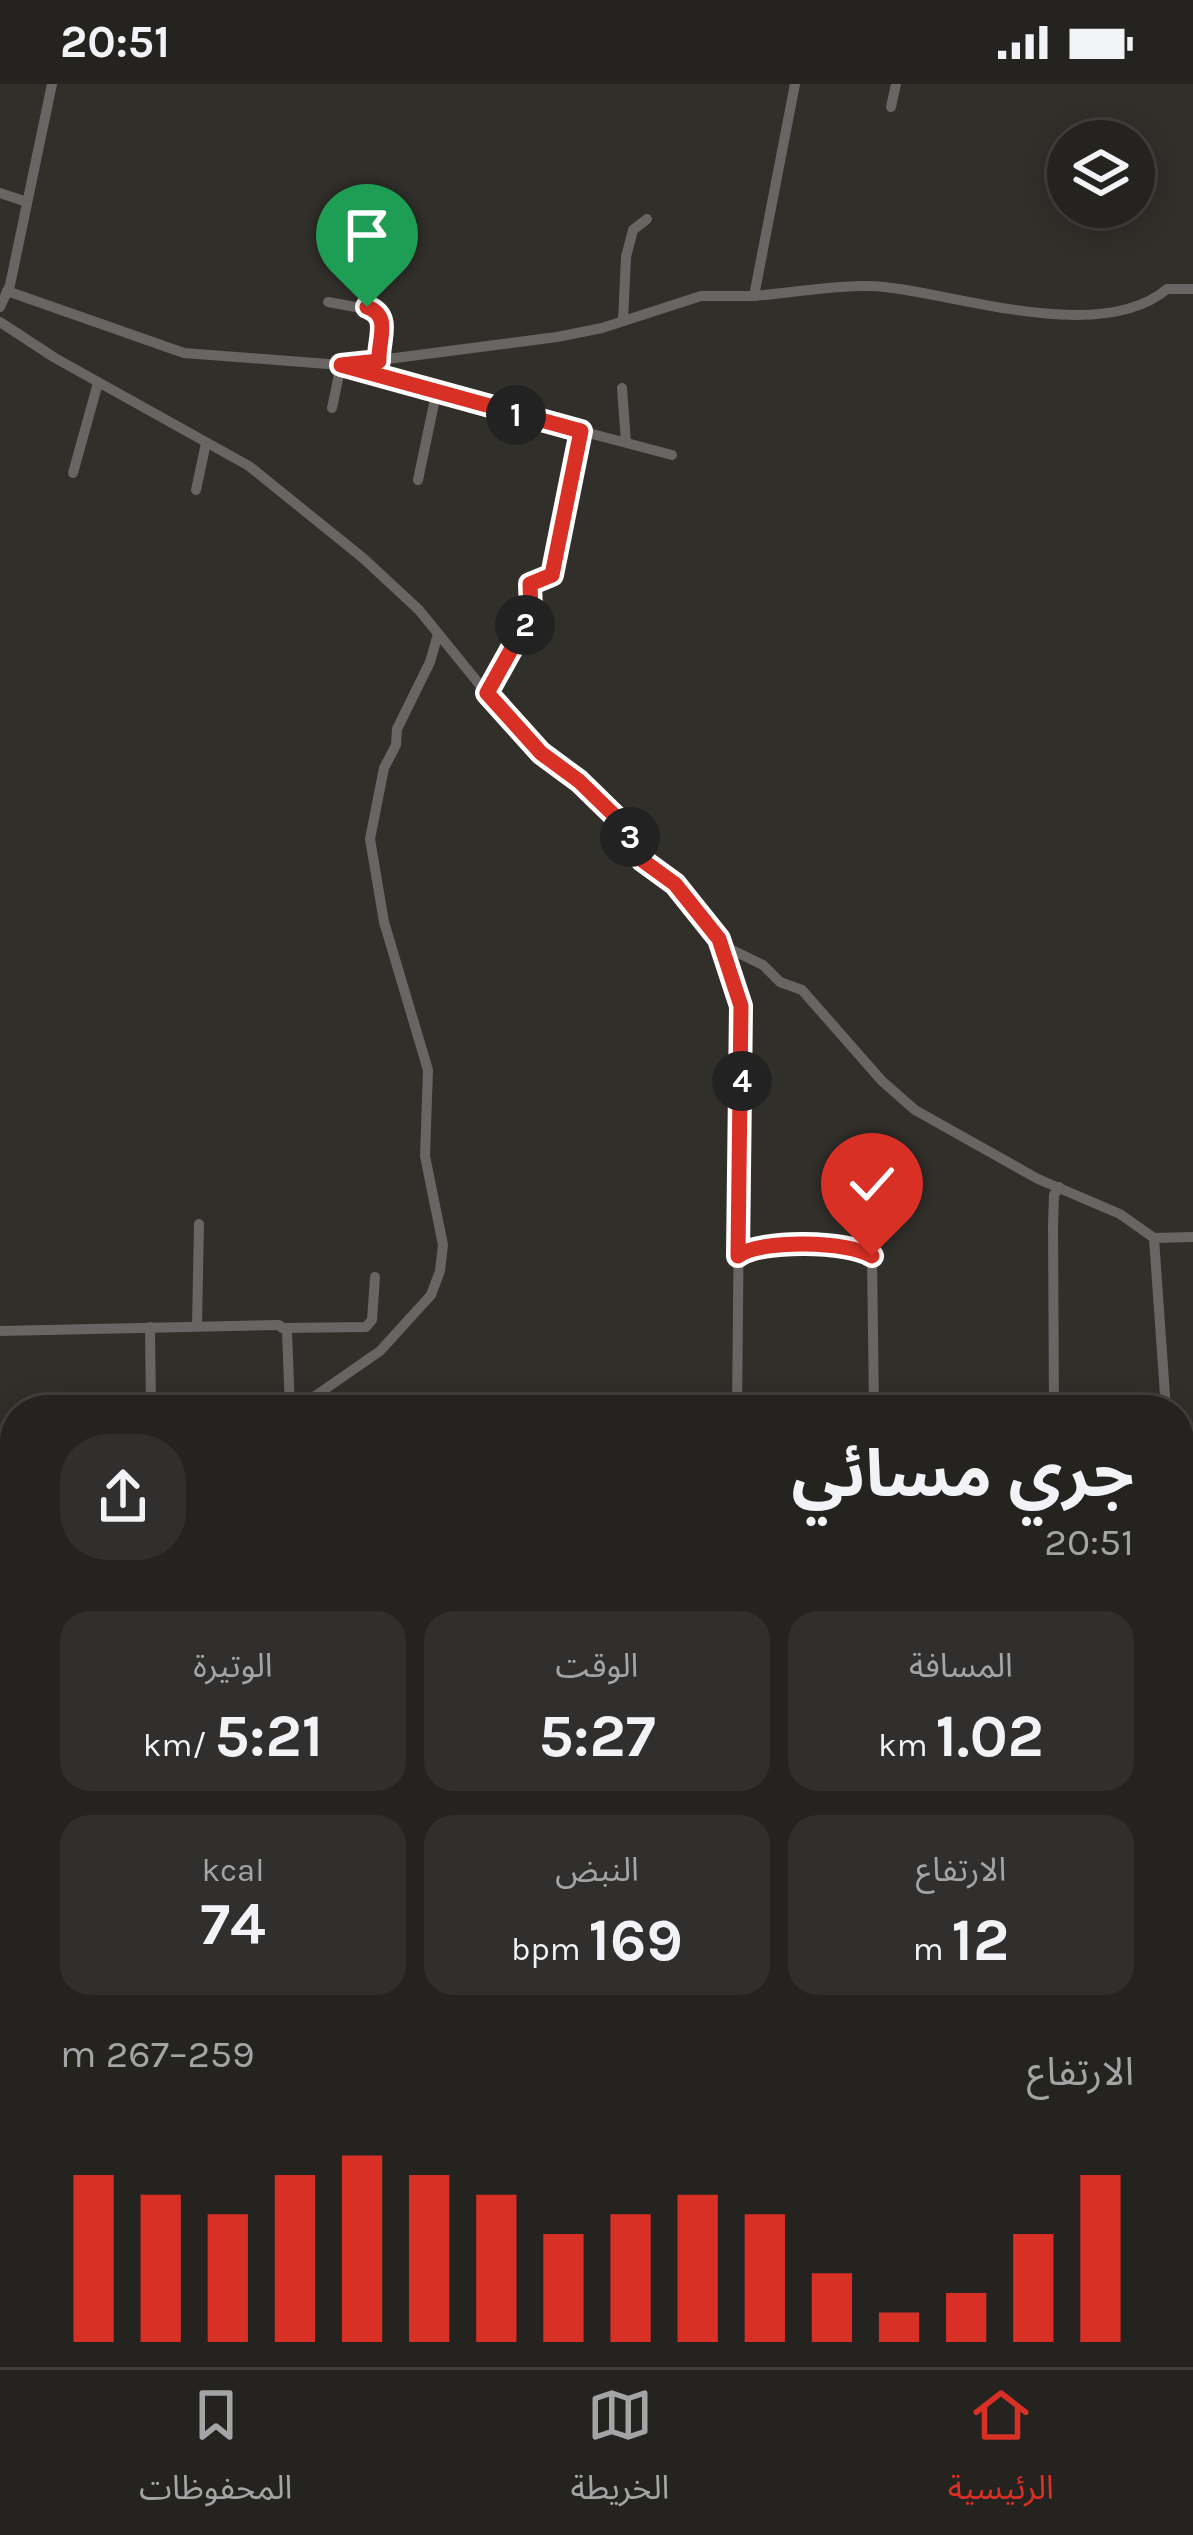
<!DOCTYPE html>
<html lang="ar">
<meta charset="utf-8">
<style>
:root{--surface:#252320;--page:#312f2d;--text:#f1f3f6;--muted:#a3a4a5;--line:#42403e;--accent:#d93025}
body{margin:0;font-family:Karla,"Noto Sans Arabic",sans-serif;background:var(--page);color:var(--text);direction:rtl;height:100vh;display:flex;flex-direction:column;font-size:45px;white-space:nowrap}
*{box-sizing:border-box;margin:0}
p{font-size:39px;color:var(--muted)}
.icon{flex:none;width:66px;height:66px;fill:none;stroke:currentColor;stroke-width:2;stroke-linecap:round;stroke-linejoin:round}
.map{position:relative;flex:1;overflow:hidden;direction:ltr}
.details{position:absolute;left:0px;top:1311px;width:1194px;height:972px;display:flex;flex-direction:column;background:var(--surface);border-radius:48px 48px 0 0;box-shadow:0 6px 30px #0003,0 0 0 3px var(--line);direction:rtl}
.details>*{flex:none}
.controls{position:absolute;left:1047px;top:36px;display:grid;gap:24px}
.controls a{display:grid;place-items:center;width:108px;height:108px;border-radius:50%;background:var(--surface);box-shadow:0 6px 30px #0003,0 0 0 3px var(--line);font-size:60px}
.pin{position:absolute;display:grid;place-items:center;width:102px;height:102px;color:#fff;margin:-123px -51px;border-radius:50% 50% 50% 0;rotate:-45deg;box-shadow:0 0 12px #0007}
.pin .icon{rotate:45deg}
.km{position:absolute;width:60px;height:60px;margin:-30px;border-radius:50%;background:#222;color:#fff;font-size:33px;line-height:60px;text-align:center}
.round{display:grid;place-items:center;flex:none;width:126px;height:126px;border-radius:48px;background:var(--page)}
.headline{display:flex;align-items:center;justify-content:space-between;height:204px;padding:0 60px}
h1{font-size:66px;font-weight:700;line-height:90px}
.stats{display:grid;grid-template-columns:repeat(3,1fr);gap:18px;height:204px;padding:12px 60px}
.stats div{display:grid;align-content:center;border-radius:30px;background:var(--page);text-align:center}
.stats b{font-size:60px;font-weight:700}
.stats small{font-size:33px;font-weight:400}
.stats p{font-size:33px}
.chart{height:336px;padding:24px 60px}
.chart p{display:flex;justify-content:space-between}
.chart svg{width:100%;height:216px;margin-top:12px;stroke:var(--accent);stroke-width:6}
.status{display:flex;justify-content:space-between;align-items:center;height:84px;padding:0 60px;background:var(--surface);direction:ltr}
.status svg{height:33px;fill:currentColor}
.tab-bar{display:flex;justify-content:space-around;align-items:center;height:168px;border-top:3px solid var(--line);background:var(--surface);font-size:33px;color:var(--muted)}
.tab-bar a{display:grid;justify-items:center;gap:6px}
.tab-bar .current{color:var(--accent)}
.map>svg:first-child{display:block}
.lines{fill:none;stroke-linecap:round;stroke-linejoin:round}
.minor{stroke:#686564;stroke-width:10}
.tertiary{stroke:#686564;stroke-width:14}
.route-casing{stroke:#fff;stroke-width:24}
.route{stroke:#d93025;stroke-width:15}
</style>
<div class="status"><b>20:51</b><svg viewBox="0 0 49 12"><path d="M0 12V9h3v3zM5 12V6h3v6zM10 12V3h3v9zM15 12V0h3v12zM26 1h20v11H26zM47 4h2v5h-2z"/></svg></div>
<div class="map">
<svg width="1193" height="2283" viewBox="0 0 1193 2283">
<rect width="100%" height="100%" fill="#312f2a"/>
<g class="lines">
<g class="minor">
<path d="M891,23L896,0"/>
<path d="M0,109L27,118"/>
<path d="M7,207L184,269L341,281L557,253L602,244L701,212H754L795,0"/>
<path d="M754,212C792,209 849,199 885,203C964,212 1102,260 1167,205H1193"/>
<path d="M328,218L378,227L383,234L379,276"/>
<path d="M0,223L10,201L52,0"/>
<path d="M623,237L626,173L633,146L647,135"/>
<path d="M0,238L55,274L249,382L363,474L419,526L515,644L619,737L642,776L675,800L706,843L732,866L763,881L780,898L802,906L882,997L915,1026L1038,1095L1120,1130L1154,1154"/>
<path d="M622,304L626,358"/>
<path d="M332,324L341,281L581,347L552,491L530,500L531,526L527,537L487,609"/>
<path d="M581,347L672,371"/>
<path d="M73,389L98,299"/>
<path d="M418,396L436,310"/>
<path d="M196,406L206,359"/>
<path d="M721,858L741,922L737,1326"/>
<path d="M738,1172C760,1155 849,1157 872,1172L874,1326"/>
<path d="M197,1242L199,1140"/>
<path d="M150,1243L151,1326"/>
<path d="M282,1244L366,1243L372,1236L375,1193"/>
<path d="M0,1247L279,1241L287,1247L290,1326"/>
<path d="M295,1326L380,1267L431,1211L440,1187L443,1161L425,1072L428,986L384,838L370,755L384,684L396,661L397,645L430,578L438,550"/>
<path d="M1054,1326L1053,1142L1054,1111L1059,1103"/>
<path d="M1166,1326L1154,1154L1193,1153"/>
<path d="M1179,1382L1193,1374"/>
<path d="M7,1383L15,1382"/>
<path d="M1179,1534L1193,1681"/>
<path d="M0,1970L15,1969"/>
<path d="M1179,2019L1193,2088"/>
<path d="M0,2069H15"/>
<path d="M1179,2127H1193"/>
<path d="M0,2181L15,2180"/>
<path d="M433,2268L470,2276L629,2274"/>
<path d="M1052,2268V2283"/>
<path d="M0,2273L328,2282"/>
</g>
<g class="tertiary">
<path d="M0,1556L15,1609"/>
<path d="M319,2268L328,2283"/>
</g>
</g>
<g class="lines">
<defs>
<path id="route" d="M367,223C392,232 378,255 379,277L341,281L581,347L552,491L530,500L531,526L527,537L487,609L541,669L579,697L619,736L642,776L675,800L719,855L741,922L738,1172C760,1155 849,1157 872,1172"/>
</defs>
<use href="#route" class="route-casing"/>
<use href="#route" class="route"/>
</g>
</svg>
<div class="controls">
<a><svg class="icon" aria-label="layers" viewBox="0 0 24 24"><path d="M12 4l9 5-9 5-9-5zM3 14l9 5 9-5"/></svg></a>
</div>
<div class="pin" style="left:367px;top:223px;background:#1e9e55"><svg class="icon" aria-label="arrive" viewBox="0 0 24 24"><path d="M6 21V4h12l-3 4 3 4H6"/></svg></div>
<div class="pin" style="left:872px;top:1172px;background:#d93025"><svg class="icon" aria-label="check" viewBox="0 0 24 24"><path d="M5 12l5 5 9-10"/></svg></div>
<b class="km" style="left:516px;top:331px">1</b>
<b class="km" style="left:525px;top:541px">2</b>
<b class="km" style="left:630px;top:753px">3</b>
<b class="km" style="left:742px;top:997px">4</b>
<section class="details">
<div class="headline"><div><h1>جري مسائي</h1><p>20:51</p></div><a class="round"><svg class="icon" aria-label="share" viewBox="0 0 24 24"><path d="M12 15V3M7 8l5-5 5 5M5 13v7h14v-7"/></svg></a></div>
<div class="stats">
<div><p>المسافة</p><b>1.02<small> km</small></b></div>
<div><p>الوقت</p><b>5:27</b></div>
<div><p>الوتيرة</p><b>5:21<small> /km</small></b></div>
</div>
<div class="stats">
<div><p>الارتفاع</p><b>12<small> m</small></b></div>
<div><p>النبض</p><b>169<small> bpm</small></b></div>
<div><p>kcal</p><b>74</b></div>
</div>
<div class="chart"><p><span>الارتفاع</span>259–267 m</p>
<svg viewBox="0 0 160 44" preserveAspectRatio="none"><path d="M5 44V10M15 44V14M25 44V18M35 44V10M45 44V6M55 44V10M65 44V14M75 44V22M85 44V18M95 44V14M105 44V18M115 44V30M125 44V38M135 44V34M145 44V22M155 44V10"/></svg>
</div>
</section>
</div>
<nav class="tab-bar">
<a class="current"><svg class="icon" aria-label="home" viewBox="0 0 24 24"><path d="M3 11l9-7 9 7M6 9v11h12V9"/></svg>الرئيسية</a>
<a><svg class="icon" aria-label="map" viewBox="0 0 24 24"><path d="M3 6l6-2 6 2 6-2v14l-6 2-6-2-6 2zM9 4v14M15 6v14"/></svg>الخريطة</a>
<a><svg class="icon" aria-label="saved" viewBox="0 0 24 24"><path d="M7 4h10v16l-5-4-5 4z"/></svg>المحفوظات</a>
</nav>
